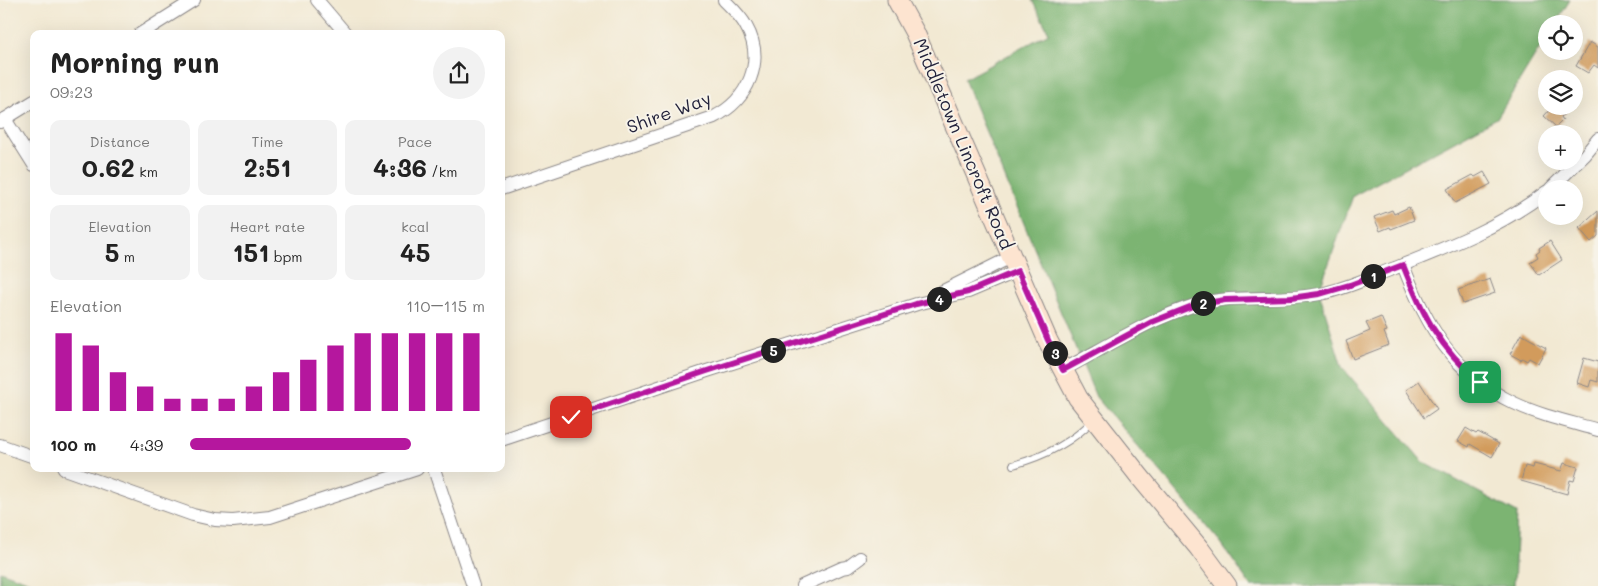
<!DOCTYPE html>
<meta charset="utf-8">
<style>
:root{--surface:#fff;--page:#f2f2f2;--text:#222;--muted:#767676;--accent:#b5179e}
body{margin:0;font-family:Mali,sans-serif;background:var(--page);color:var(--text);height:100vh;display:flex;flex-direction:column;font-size:19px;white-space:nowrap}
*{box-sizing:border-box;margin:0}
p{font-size:16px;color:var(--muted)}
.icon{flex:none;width:28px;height:28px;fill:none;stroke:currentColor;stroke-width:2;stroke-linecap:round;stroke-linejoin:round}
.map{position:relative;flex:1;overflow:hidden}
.sheet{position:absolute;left:30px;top:30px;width:475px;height:442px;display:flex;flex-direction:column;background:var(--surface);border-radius:10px;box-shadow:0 5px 20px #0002}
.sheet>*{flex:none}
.tools{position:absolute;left:1538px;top:15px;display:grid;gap:10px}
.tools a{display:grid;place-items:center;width:45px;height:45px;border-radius:50%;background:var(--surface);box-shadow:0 5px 20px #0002;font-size:25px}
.pin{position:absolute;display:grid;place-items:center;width:42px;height:42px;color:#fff;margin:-21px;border-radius:10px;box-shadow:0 2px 8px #0006}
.km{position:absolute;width:25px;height:25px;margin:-12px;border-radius:50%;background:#222;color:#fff;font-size:14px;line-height:25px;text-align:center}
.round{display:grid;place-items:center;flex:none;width:52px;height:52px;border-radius:26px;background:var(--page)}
.summary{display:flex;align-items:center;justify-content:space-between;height:85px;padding:0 20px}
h1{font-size:28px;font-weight:800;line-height:38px}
.figures{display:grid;grid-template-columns:repeat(3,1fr);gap:8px;height:85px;padding:5px 20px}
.figures div{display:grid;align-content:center;border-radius:10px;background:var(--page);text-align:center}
.figures b{font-size:25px;font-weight:800}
.figures small{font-size:14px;font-weight:400}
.figures p{font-size:14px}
.chart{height:140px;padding:10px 20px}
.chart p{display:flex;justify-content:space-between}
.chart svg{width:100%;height:90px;margin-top:5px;stroke:var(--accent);stroke-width:6}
ul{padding:0 20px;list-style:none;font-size:16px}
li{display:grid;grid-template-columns:80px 60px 1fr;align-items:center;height:38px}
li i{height:12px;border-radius:6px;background:var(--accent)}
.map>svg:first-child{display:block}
.forest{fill:#7bb472;stroke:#4e6b56}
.building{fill:#d29b5b}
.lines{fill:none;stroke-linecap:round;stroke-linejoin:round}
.service-casing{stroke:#8a8687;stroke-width:8}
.minor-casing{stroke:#8a8687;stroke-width:14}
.secondary-casing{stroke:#8a8687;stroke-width:21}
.service{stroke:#fff;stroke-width:6}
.minor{stroke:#fff;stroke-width:12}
.secondary{stroke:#fde4d0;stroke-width:19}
.route-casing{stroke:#fff;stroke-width:10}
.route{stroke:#b5179e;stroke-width:6}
.labels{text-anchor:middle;stroke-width:4;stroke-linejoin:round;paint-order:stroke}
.street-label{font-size:18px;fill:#22223b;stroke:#f7f3e8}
</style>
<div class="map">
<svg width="1598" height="586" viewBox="0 0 1598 586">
<rect width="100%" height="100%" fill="#f7f3e8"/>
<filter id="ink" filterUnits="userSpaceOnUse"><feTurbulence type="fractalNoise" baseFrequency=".02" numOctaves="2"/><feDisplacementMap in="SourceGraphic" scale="10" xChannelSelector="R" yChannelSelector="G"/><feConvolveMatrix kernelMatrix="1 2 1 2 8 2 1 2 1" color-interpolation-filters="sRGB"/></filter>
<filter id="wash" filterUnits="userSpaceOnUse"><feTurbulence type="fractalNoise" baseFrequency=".0096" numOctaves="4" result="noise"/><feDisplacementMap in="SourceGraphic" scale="20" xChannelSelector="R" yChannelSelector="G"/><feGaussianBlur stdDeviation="1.12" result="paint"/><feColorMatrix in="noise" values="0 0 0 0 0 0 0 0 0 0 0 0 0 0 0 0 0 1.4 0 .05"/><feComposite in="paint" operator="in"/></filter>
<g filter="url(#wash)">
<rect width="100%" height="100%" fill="#f2e9d3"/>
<g class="forest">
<path d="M1032,0H1570L1555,24H1546V38L1497,118L1353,196L1319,291L1342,367L1423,462L1517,513L1514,586H1251L1217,538L1096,397L964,79L1049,33Z"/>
<path d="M0,571L41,586H0Z"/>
</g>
<g id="blocks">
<g class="building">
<path d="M1590,42L1598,47V68L1594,65L1588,73L1576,66Z"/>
<path d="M1553,106H1571L1561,117L1563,120L1556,127L1544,116Z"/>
<path d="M1484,172L1491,184L1455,203L1447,189L1473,175L1475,177Z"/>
<path d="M1409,207L1414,220L1391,229L1390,227L1380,231L1374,217L1392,210L1394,214Z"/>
<path d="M1598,211V236L1591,242L1579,228Z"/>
<path d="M1550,241L1562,260L1539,275L1530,262L1538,257L1536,253L1540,250L1539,248Z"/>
<path d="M1490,279L1495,293L1463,304L1458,290Z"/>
<path d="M1381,317L1387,331L1384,332L1389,345L1353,359L1346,341L1370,331L1366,323Z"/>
<path d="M1521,334L1546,348L1538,363L1529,358L1527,361L1522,358L1521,360L1510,354Z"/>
<path d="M1584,358L1598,362V382L1591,380L1589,387L1577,383Z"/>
<path d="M1419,381L1437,409L1424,418L1406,390Z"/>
<path d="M1466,428L1476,434L1478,432L1499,444L1492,457L1470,444L1469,447L1458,441Z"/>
<path d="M1564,463L1578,467L1574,481L1570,480L1567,494L1521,481L1525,466L1533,468L1534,464L1561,471Z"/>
</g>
</g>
</g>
<g filter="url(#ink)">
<use href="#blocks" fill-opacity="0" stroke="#8a8687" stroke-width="1"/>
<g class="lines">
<defs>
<path id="service" d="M1013,465C1042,457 1072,443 1093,420"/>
<g id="minor">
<path d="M317,0L346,34"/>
<path d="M140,34L194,0"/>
<path d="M5,119L34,165"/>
<path d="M0,122L34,101"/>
<path d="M501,189L714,117C748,100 766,61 746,26C741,16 732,8 724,0"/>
<path d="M1550,189L1585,155L1598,139"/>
<path d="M1403,265C1426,325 1453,374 1514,403C1541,416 1570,422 1598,430"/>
<path d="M937,294L1011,257"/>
<path d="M1063,370C1106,347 1149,319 1195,305C1235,293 1279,302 1320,294C1346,289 1370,277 1395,268C1448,247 1500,227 1546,192"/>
<path d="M501,440L707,371L917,304L968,292L1018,271"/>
<path d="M0,445L34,457"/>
<path d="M64,469L193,515L215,520L233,521L270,517L417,469"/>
<path d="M434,469L473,586"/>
<path d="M802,586L842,568L848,567L860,558"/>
</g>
<path id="secondary" d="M897,0L915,33L1048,341L1078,398L1140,477L1199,548L1227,586"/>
</defs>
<use href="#service" class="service-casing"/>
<use href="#minor" class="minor-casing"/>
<use href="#secondary" class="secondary-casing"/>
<use href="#service" class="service"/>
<use href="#minor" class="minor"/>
<use href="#secondary" class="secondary"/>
</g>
</g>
<g class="lines" filter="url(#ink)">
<defs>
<path id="route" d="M571,417L707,371L916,304L968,292L1018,271L1048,340L1063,370L1152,322L1195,305L1225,300L1291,298L1319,294L1350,285L1403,265C1422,313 1439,348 1480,382"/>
</defs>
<use href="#route" class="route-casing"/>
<use href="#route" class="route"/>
</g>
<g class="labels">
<g class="street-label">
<text transform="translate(669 113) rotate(-20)" y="6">Shire Way</text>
<text transform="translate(963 144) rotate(67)" y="6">Middletown Lincroft Road</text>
</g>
</g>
</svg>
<div class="tools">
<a><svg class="icon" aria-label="locate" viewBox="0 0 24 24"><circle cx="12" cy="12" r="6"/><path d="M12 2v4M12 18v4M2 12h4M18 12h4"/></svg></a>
<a><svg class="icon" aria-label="layers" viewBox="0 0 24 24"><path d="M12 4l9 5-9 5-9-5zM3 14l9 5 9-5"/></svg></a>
<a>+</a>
<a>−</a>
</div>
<div class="pin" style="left:1480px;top:382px;background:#1e9e55"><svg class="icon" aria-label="arrive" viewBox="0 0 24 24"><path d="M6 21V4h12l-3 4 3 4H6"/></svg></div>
<div class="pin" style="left:571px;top:417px;background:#d93025"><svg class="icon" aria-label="check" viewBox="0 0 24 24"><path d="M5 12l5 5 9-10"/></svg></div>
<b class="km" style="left:1373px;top:276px">1</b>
<b class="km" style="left:1203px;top:303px">2</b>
<b class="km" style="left:1055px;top:353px">3</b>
<b class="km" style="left:939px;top:299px">4</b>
<b class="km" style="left:773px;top:350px">5</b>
<section class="sheet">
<div class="summary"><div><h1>Morning run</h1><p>09:23</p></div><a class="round"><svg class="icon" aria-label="share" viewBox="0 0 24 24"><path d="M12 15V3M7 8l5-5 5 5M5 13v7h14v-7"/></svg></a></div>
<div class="figures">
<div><p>Distance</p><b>0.62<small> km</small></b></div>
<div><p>Time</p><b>2:51</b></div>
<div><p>Pace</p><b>4:36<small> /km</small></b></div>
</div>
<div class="figures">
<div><p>Elevation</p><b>5<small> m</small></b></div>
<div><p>Heart rate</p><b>151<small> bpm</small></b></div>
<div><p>kcal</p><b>45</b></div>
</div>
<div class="chart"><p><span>Elevation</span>110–115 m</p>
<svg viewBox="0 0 160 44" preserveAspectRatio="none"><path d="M5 44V6M15 44V12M25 44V25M35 44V32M45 44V38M55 44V38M65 44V38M75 44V32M85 44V25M95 44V19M105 44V12M115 44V6M125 44V6M135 44V6M145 44V6M155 44V6"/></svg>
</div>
<ul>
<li><b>100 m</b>4:39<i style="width:75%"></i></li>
</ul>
</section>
</div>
